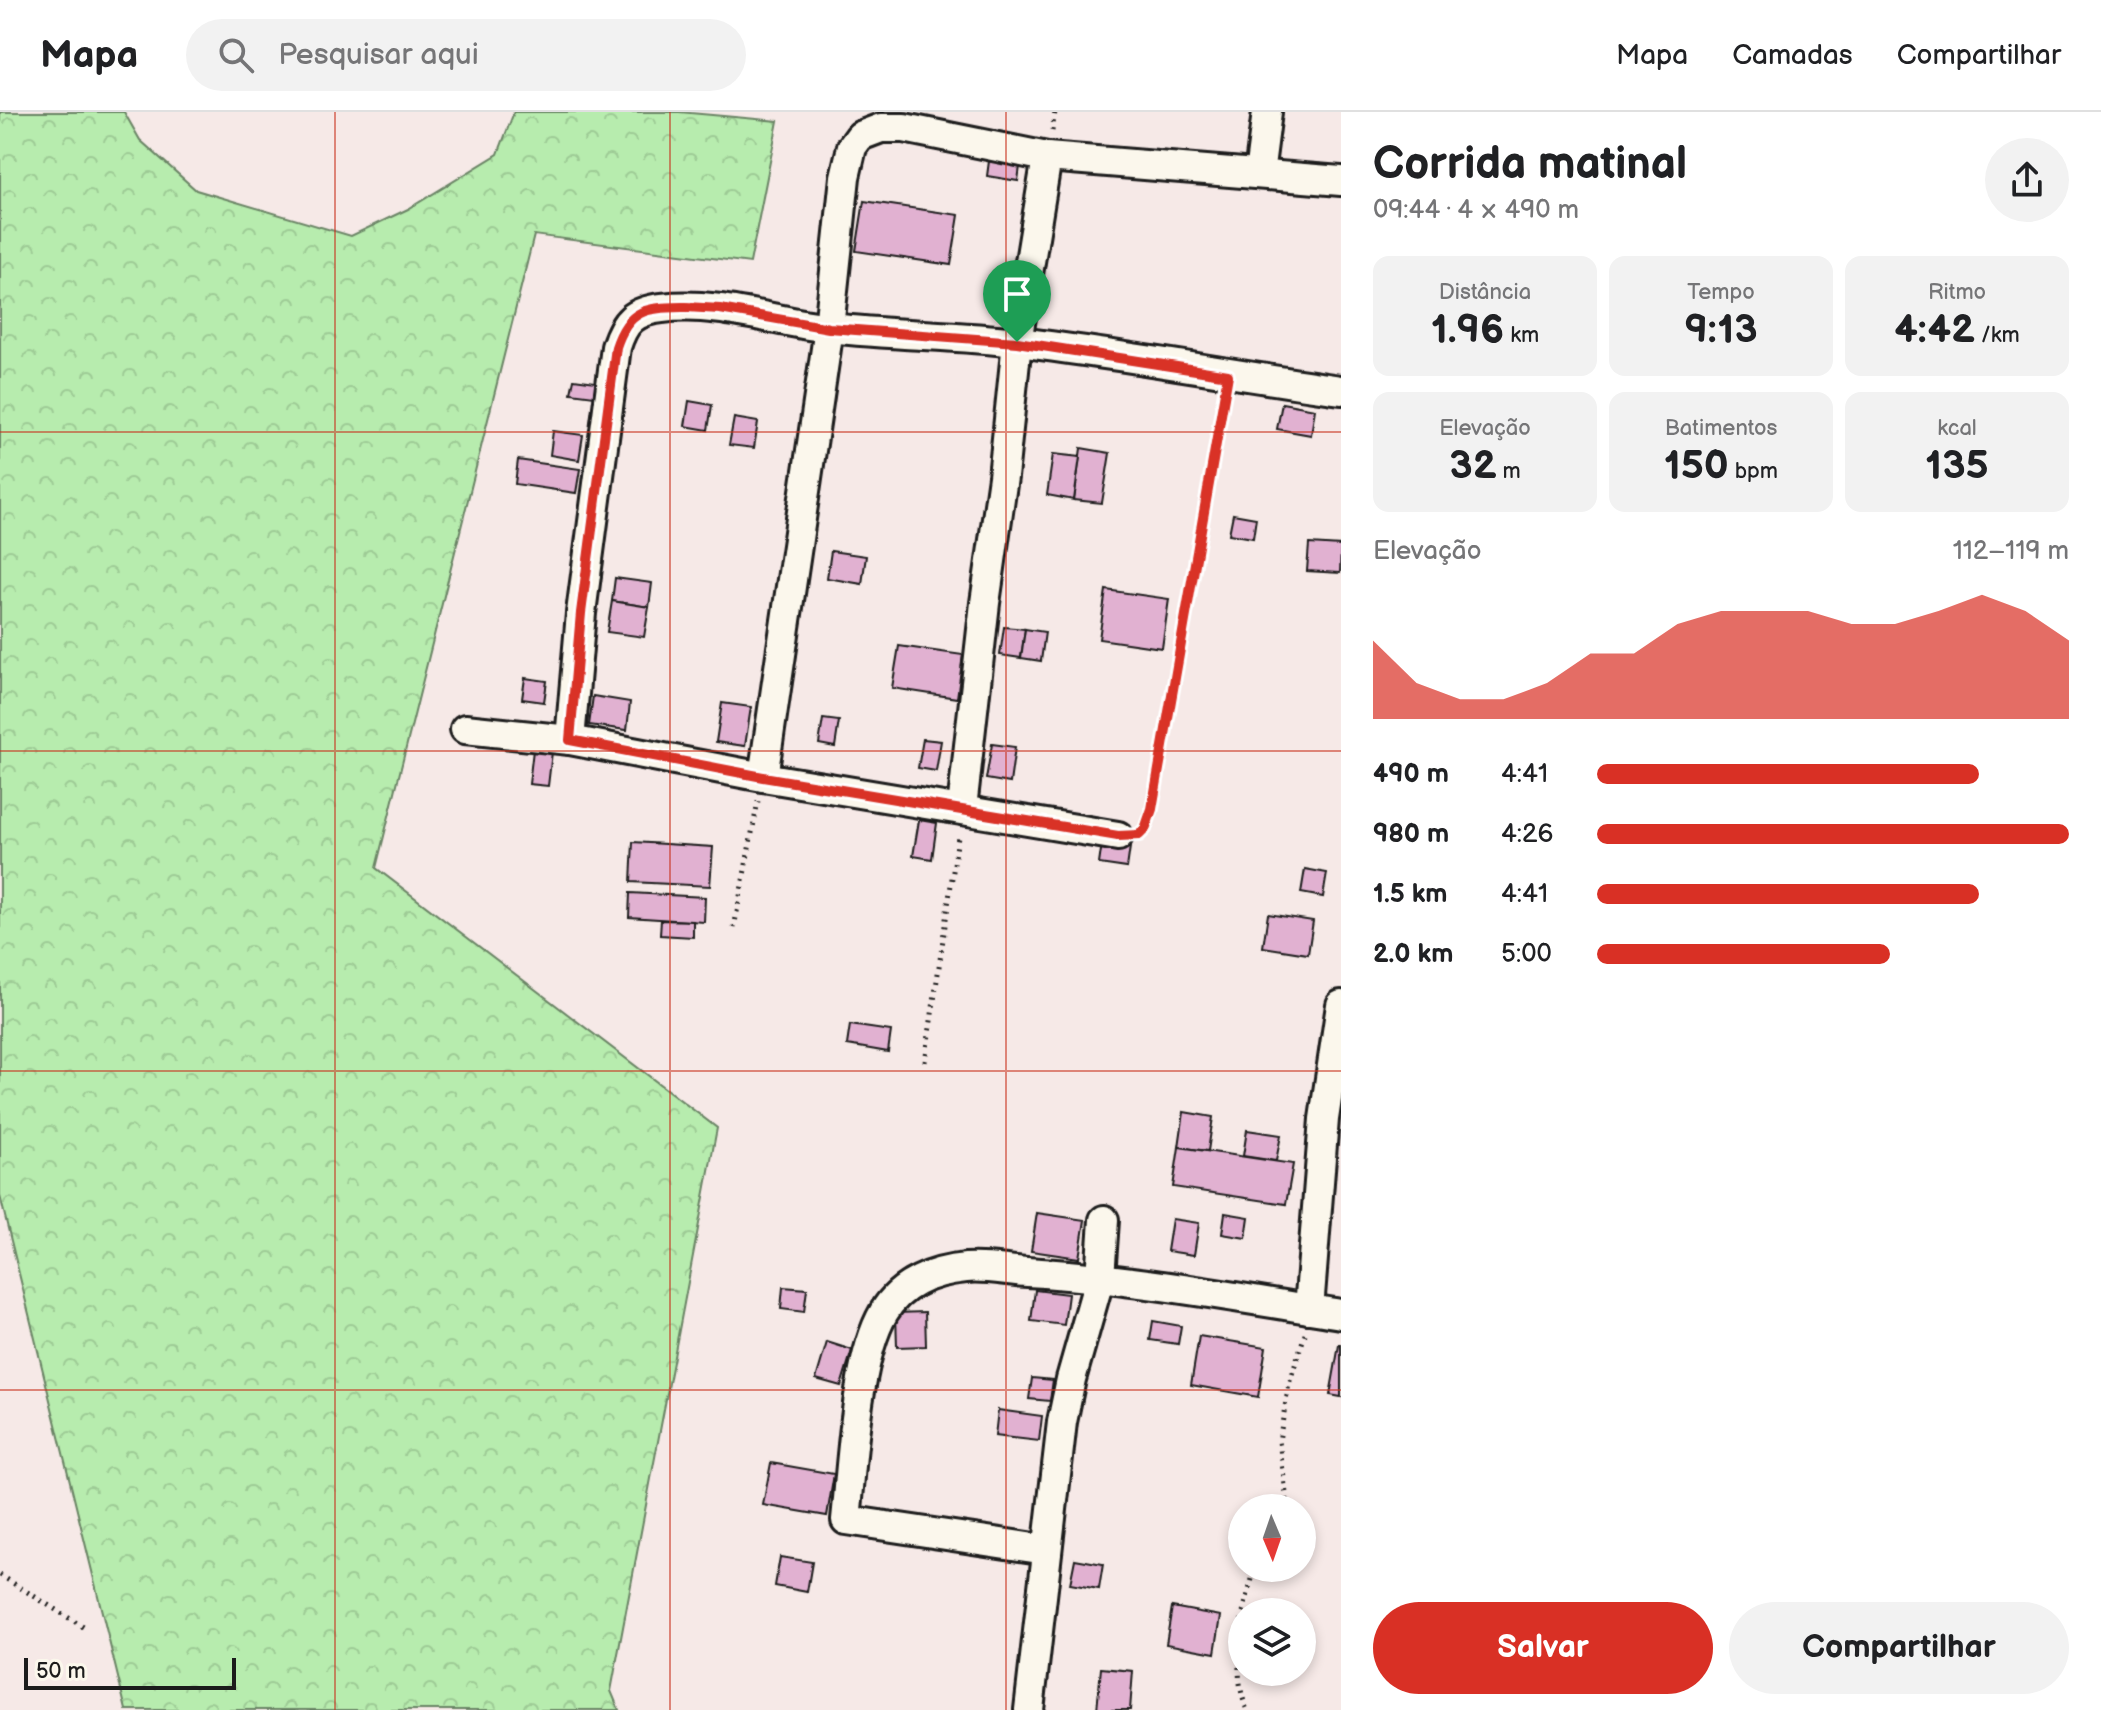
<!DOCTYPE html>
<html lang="pt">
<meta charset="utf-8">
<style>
:root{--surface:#fff;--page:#f2f2f2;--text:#202124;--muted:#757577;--line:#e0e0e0;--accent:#d93025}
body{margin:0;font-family:"Balsamiq Sans",sans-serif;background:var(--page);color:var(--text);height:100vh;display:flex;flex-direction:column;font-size:30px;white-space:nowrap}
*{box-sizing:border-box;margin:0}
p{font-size:26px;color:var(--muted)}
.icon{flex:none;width:44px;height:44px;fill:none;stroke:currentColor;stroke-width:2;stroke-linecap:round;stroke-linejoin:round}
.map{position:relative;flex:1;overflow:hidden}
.side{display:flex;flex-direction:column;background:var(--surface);width:760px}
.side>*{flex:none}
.needle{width:52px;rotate:178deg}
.controls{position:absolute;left:1228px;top:1382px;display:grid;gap:16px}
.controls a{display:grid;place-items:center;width:88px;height:88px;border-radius:50%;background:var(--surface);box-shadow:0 4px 12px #0003;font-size:40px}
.scale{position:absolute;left:24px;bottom:20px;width:212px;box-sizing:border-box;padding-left:8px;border:4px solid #1c1c1c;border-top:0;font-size:22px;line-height:28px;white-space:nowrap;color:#1c1c1c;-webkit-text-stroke:6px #fbf7ec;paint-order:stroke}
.pin{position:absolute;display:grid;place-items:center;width:68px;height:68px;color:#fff;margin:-82px -34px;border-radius:50% 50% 50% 0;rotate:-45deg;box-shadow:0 0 8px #0007}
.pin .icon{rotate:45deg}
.round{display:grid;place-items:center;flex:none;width:84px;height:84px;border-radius:42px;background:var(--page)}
.overview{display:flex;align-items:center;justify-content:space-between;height:136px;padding:0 32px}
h1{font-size:44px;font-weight:700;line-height:60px}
.figures{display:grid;grid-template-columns:repeat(3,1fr);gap:12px;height:136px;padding:8px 32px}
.figures div{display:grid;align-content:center;border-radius:16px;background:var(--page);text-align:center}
.figures b{font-size:40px;font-weight:700}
.figures small{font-size:22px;font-weight:400}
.figures p{font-size:22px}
.chart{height:224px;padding:16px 32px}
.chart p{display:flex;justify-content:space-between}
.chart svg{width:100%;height:144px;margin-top:8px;fill:var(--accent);opacity:.7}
.action{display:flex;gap:16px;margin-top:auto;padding:16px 32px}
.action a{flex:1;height:92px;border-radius:48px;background:var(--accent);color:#fff;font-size:32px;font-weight:700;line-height:92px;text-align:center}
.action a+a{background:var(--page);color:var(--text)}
ul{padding:0 32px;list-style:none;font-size:26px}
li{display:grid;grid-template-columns:128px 96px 1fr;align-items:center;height:60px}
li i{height:20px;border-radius:10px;background:var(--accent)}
header{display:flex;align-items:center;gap:48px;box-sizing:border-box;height:112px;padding:0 40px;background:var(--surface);border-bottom:2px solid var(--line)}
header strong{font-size:38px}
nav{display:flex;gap:44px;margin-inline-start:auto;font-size:28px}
.search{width:560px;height:72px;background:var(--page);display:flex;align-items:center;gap:20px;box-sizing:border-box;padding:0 28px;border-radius:44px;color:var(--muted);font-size:30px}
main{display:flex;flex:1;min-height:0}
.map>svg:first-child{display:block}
.forest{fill:url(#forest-crowns);stroke:#6a8465;stroke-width:2}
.building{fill:#e1b1d1;stroke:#1c1c1c;stroke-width:2}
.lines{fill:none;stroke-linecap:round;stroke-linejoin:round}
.street-casing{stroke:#1c1c1c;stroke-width:34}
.path{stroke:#1c1c1c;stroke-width:5;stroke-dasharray:2 6;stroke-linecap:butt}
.street{stroke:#fbf7ec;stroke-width:28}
.route-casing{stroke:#fff;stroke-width:16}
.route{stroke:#d93025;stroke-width:10}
.grid{fill:none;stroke:#c8321e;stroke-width:2;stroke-opacity:0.55}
</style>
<header>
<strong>Mapa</strong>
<div class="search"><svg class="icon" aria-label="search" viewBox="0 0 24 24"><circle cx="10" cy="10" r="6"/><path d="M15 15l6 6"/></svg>Pesquisar aqui</div>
<nav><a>Mapa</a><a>Camadas</a><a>Compartilhar</a></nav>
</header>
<main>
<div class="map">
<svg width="1341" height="1598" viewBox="0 0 1341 1598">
<defs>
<pattern id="forest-crowns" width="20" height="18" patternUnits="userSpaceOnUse" patternTransform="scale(2)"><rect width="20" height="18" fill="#b7ecae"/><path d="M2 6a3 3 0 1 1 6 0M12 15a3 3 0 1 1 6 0" fill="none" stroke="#9dca95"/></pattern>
</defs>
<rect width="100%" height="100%" fill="#f6e9e7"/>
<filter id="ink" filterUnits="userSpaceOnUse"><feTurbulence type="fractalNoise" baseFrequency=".0125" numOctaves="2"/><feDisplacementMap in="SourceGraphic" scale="16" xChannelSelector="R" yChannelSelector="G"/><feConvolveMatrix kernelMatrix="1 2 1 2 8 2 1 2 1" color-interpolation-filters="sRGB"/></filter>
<g filter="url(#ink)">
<path class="forest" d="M0,0H124L140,28L196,78L351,124L408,97L498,42L514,0H679L778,9L750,151L534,123L376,756L717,1016L611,1579L619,1598H126L0,1084Z"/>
<g class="building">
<path d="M989,49L1020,54L1018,69L987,64Z"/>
<path d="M864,89L959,103L951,153L856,139Z"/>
<path d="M574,267L596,270L594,284L571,281Z"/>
<path d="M689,289L712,293L708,318L685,314Z"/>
<path d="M1282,291L1315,297L1311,323L1277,317Z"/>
<path d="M734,306L758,310L754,336L729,333Z"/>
<path d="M553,319L583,323L579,348L550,343Z"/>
<path d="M1081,336L1110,341L1102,391L1074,388Z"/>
<path d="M1053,342L1080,345L1074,388L1047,383Z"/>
<path d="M518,348L580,357L576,381L515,372Z"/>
<path d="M1233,402L1256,406L1253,426L1229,422Z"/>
<path d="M1309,432L1341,434L1340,461L1307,459Z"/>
<path d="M831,439L866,444L862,472L827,466Z"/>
<path d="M615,466L652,471L649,495L612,489Z"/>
<path d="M1106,478L1169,487L1162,536L1099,527Z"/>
<path d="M612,489L649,495L644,525L607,520Z"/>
<path d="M1004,515L1025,517L1021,546L1000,543Z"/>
<path d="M1025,517L1045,520L1041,549L1021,546Z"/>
<path d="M899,534L963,543L957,586L892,576Z"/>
<path d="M525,566L547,569L544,590L522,587Z"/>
<path d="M593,584L630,590L627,618L589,613Z"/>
<path d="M722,591L751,595L745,634L716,630Z"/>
<path d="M823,607L839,609L835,635L819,632Z"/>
<path d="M923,627L941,629L936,659L918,656Z"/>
<path d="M992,632L1015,635L1010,671L986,667Z"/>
<path d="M533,638L552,640L548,674L529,672Z"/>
<path d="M919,708L937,711L932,747L913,744Z"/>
<path d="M633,730L713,735L710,774L631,770Z"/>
<path d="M1102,731L1130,735L1127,756L1099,752Z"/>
<path d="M1305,757L1327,761L1323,785L1301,781Z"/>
<path d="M630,781L705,785L704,810L629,805Z"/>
<path d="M1268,802L1313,809L1308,842L1263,835Z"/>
<path d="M661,808L693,809V825L660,823Z"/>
<path d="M850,913L891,919L888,940L847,933Z"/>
<path d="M1184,1000L1213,1005L1208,1039L1179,1035Z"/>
<path d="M1247,1018L1281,1023L1276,1049L1243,1044Z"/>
<path d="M1179,1035L1293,1052L1286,1092L1173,1075Z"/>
<path d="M1037,1101L1085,1108L1079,1146L1031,1139Z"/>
<path d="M1225,1101L1249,1105L1246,1126L1222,1122Z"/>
<path d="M1172,1107L1199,1111L1194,1143L1167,1139Z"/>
<path d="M783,1175L807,1177L804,1200L781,1197Z"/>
<path d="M1035,1178L1068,1182L1064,1213L1031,1209Z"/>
<path d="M925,1200L926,1234L897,1235L896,1201Z"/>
<path d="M1153,1209L1181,1214L1178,1232L1150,1228Z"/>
<path d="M1199,1224L1266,1235L1258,1285L1191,1273Z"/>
<path d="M827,1230L852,1238L841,1274L816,1267Z"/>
<path d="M1339,1233H1341V1285L1330,1283Z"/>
<path d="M1032,1266L1053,1268L1050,1289L1029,1287Z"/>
<path d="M998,1298L1042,1304L1039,1329L995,1324Z"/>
<path d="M771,1351L834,1362L827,1404L763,1393Z"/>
<path d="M780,1445L812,1450L807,1480L775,1474Z"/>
<path d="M1075,1447L1103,1452L1099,1477L1070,1472Z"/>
<path d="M1172,1495L1221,1504L1215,1541L1166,1532Z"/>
<path d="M1101,1556L1133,1559L1130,1598H1097Z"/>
</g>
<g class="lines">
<defs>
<g id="street">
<path d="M1259,62L1267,0"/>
<path d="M465,617L570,628L763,665L1118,724"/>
<path d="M570,628L581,501L616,235C624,209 634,199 662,196C719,189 775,210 830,216C892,223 955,223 1017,230C1126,243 1233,263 1341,278"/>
<path d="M763,665L829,216L845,65L852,35L860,24L881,16H904L1047,45L1341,69"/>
<path d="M962,696L985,491L1003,365L1017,230L1047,45"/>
<path d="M1309,1197L1324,1007L1341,893"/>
<path d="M1047,1438L846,1408C852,1351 856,1247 884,1200C901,1171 934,1159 966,1156C986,1154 1008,1159 1027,1160C1132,1166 1237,1186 1341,1202"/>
<path d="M1029,1598L1062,1310L1071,1267L1100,1165L1104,1108"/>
</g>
</defs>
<use href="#street" class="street-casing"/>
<g class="path">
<path d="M1052,19L1055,0"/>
<path d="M1144,718L1152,697L1224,287"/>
<path d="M734,816L758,689"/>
<path d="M925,950L958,725"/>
<path d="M1288,1396L1279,1329L1289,1272L1305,1222"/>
<path d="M0,1463L85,1516"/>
<path d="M1243,1500L1255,1456"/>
<path d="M1242,1507C1239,1538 1235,1569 1247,1598"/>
</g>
<use href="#street" class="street"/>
</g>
</g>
<g class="lines" filter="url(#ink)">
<defs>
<path id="route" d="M686,195L720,197L829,216L1017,230L1228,263L1152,697L1145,717L1139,723L1118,724L763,665L570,628L581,501L616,235C629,195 648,196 686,195Z"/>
</defs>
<use href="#route" class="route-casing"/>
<use href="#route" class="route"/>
</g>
<path class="grid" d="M335,0V1598M670,0V1598M1006,0V1598M0,320H1341M0,639H1341M0,959H1341M0,1278H1341"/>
</svg>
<div class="controls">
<a><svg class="needle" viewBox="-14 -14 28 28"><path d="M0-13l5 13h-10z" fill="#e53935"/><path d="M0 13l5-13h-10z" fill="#757577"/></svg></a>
<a><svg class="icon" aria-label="layers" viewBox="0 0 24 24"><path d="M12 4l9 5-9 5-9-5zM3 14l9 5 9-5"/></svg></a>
</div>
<div class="scale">50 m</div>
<div class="pin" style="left:1017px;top:230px;background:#1e9e55"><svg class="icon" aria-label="arrive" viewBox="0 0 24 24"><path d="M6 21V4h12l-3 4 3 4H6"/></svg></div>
</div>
<section class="side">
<div class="overview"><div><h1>Corrida matinal</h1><p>09:44 · 4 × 490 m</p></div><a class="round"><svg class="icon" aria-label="share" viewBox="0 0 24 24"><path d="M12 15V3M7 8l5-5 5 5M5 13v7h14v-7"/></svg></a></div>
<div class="figures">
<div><p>Distância</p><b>1.96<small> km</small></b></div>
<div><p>Tempo</p><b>9:13</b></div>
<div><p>Ritmo</p><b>4:42<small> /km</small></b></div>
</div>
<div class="figures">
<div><p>Elevação</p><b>32<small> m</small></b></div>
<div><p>Batimentos</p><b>150<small> bpm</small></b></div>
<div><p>kcal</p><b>135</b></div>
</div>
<div class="chart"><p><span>Elevação</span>112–119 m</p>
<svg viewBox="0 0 160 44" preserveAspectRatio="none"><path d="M0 44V20L10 33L20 38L30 38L40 33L50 24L60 24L70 15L80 11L90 11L100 11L110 15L120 15L130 11L140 6L150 11L160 20V44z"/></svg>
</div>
<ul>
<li><b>490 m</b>4:41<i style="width:81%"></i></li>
<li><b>980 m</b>4:26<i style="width:100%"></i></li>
<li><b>1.5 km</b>4:41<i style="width:81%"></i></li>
<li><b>2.0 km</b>5:00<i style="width:62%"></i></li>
</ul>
<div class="action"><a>Salvar</a><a>Compartilhar</a></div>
</section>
</main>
